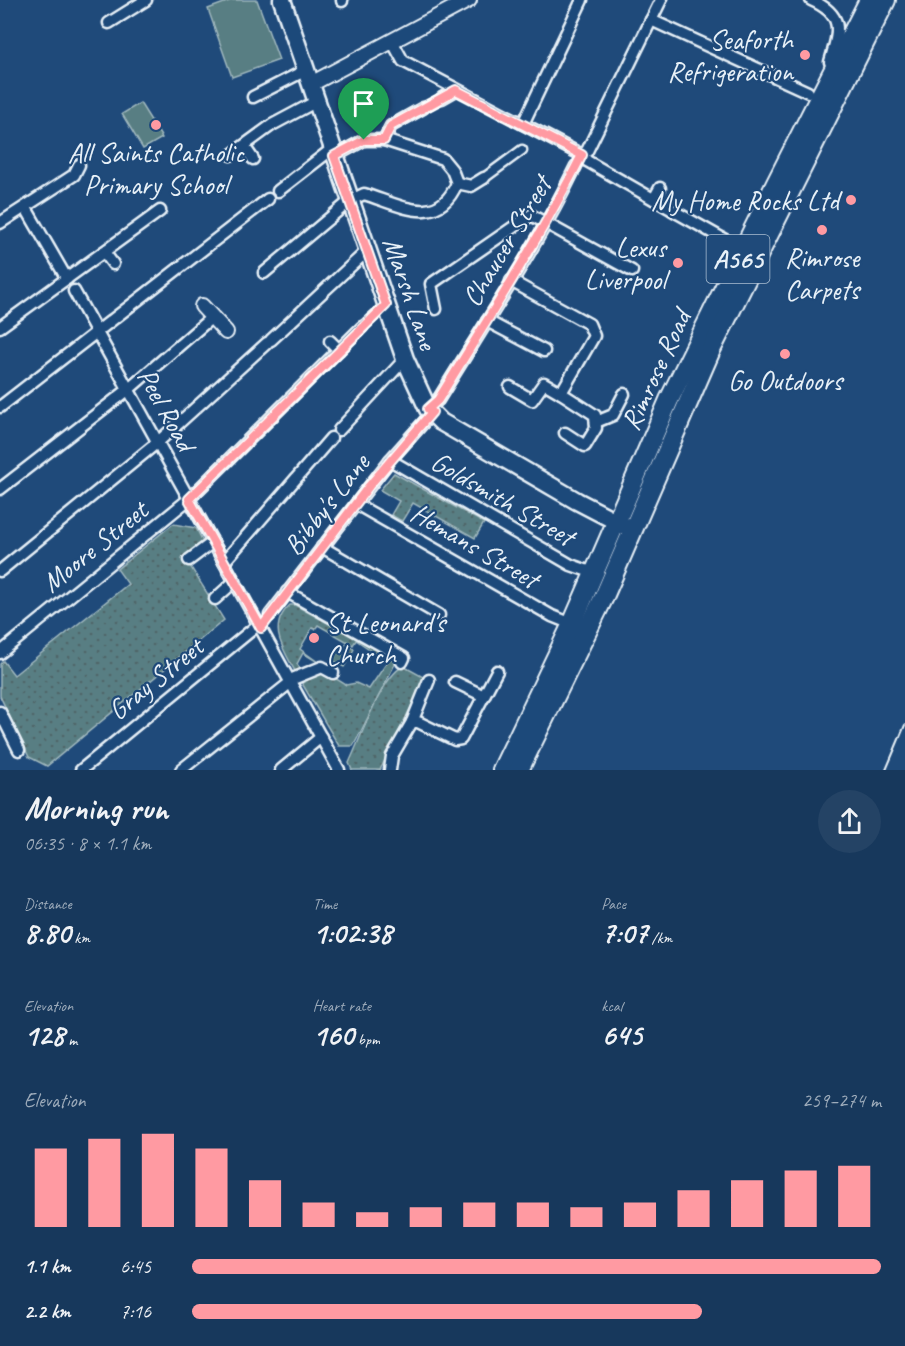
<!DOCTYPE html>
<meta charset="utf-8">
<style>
:root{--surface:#17385c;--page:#244365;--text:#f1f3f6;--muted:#9eacbb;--accent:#ff9aa2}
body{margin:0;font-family:Caveat,sans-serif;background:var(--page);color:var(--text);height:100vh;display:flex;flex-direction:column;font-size:22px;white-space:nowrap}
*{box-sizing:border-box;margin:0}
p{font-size:20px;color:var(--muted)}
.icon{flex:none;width:33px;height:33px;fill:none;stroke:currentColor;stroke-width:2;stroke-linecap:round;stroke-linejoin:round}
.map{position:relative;height:770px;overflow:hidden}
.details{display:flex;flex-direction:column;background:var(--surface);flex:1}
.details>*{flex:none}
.pin{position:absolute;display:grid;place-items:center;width:51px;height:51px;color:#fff;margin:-62px -26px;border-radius:50% 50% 50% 0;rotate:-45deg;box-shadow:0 0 6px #0007}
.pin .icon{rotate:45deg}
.round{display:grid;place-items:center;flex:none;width:63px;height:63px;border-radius:32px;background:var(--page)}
.overview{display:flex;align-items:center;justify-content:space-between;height:102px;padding:0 24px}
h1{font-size:33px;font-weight:700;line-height:45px}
.stats{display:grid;grid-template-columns:repeat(3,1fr);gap:9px;height:102px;padding:6px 24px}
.stats div{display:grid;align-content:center}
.stats b{font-size:30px;font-weight:700}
.stats small{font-size:16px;font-weight:400}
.stats p{font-size:16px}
.chart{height:168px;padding:12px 24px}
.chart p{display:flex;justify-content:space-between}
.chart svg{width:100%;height:108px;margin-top:6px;stroke:var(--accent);stroke-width:6}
ul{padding:0 24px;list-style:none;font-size:20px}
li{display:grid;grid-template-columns:96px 72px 1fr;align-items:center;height:45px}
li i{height:15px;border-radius:8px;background:var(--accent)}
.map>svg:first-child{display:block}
.grass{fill:url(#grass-dots);stroke:#a0b8be;stroke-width:1.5}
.pitch{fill:#597e83;stroke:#a0b8be;stroke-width:1.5}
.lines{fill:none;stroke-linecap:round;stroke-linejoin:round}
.pedestrian-casing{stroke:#e8f1f8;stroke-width:13}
.minor-casing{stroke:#e8f1f8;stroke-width:15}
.tertiary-casing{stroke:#e8f1f8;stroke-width:18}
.primary-casing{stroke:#e8f1f8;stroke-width:21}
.trunk-casing{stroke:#e8f1f8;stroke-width:22}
.pedestrian{stroke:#1f4a7a;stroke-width:8}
.minor{stroke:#1f4a7a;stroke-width:10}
.tertiary{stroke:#1f4a7a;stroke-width:14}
.primary{stroke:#1f4a7a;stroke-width:16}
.trunk{stroke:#1f4a7a;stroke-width:18}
.rail{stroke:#e8f1f8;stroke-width:2}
.route-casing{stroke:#fff;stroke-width:12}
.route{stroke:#ff9aa2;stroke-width:8}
.poi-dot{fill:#ff9aa2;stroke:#1f4a7a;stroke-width:2}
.labels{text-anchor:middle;stroke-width:4.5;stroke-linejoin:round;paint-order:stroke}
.shield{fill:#1f4a7a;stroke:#acbfd2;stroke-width:1.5}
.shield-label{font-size:27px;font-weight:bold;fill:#e8f1f8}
.poi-label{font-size:28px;fill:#e8f1f8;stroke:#1f4a7a;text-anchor:end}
.street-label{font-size:28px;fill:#e8f1f8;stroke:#1f4a7a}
</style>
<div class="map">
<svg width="905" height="770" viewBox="0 0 905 770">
<defs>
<pattern id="grass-dots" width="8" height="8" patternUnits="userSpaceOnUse" patternTransform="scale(1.5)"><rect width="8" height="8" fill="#597e83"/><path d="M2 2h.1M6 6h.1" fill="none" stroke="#506669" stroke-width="1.8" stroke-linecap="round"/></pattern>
</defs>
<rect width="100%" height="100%" fill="#1f4a7a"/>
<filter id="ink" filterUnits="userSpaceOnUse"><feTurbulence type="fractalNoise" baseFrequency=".0167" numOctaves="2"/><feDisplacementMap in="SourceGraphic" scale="12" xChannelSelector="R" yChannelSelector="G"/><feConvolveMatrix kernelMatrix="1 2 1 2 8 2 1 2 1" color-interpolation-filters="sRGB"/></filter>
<g filter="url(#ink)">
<g class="grass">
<path d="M394,473L484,523L475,538L413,503L402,521L391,515L399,501L380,490Z"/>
<path d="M173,524L196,528L203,542L185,558L224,620L47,766L29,757L0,696V664L3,661L14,675L128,584L117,569Z"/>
<path d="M295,605L386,655L384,659L356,640L353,645L318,625L315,629L312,628L300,649L318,662L303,653L297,664L302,671L296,673C284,650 266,627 290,605Z"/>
<path d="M346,644L354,649L344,667L332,660L340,646L344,648Z"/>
<path d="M390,658L396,662L356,741L353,746H339L300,680L322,670L346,685L356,683L369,689Z"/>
<path d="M403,666L425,678L380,770H352L349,763C361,738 380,679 403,666Z"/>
</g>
<g class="pitch">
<path d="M232,0H257L279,60L232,77L208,9Z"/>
<path d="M140,103L162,138L143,149L122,114Z"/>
</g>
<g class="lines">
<defs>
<g id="pedestrian">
<path d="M423,108L442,98"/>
<path d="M484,178L522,150"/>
<path d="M362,327L386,305"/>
</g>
<g id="minor">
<path d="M342,0V1"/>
<path d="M811,0C845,15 839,31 830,62"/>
<path d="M651,20L808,92"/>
<path d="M109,23L146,0"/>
<path d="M392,41L403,61L582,155L587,161L669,208"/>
<path d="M253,97L306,70"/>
<path d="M442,98L456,90"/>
<path d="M523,124L582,0"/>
<path d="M384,140L391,126L423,108"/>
<path d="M244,146L253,159"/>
<path d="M231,155L272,125L317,101"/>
<path d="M582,155L587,151L661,0"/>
<path d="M335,156L364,140H384L443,159L452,170L457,183"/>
<path d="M457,183L471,186L484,178"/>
<path d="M278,191L332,149"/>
<path d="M654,199L660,188"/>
<path d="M26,208L67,279"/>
<path d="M672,210L743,250"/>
<path d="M0,223L74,175L79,165"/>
<path d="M104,252L113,264"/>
<path d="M264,273L351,200L364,194C400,205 438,229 457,183"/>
<path d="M74,291L339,770"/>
<path d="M436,309L431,284L531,215L632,271"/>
<path d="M487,321L544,351"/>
<path d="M0,327L160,211"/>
<path d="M271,340L367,251"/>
<path d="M330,341L339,350"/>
<path d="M510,387L532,400L544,383L561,393L594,336L589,324L511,281"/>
<path d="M561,393L595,415L596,428L585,446L565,433"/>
<path d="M0,407L268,199"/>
<path d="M428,409L438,400C485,323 537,247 576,166"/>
<path d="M596,422L613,415L624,394"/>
<path d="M339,430L405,359"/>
<path d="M390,460L571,565L594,573"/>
<path d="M0,489L129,389L212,317"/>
<path d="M356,504L552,616L572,624"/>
<path d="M322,547L439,615"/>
<path d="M189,560L213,542"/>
<path d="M224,562L331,438"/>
<path d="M0,571L158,442L267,343"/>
<path d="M287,592L404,658L402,662"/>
<path d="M215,599L235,581"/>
<path d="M270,615L390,460L432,413"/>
<path d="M0,653L189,499L362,327"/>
<path d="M290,680L322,667L333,673"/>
<path d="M455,682L484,696"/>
<path d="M0,712L19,750"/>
<path d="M412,722L429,680"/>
<path d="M81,770L259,624"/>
<path d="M181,770L291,682"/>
<path d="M281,770L321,737"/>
<path d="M390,770L392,756L412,722H418L455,740L461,739L497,671"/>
</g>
<g id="tertiary">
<path d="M311,84L469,0"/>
<path d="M202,306L226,332"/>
</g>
<path id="primary" d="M282,0L405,359L428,409L441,422L577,501L627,527"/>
<g id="trunk">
<path d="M502,770L572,624L669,400L776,183L869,0"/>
<path d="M519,770L603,599L711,350L886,0"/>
</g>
</defs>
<use href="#pedestrian" class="pedestrian-casing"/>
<use href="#minor" class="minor-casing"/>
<use href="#tertiary" class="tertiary-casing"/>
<use href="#primary" class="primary-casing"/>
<use href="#trunk" class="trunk-casing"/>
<use href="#pedestrian" class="pedestrian"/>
<use href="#minor" class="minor"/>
<use href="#tertiary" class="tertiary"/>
<use href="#primary" class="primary"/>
<use href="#trunk" class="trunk"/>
<path class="rail" d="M886,770L905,725"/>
</g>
</g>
<g class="lines" filter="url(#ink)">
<defs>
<path id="route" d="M456,90L582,155C539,240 487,320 438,400L428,409L432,412L369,486L261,628L189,499L386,305L334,156L364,140H384L391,126Z"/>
</defs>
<use href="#route" class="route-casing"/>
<use href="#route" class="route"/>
</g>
<g class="poi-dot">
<circle cx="805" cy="55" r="6"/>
<circle cx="156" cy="125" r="6"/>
<circle cx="851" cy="200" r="6"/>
<circle cx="822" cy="230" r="6"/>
<circle cx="678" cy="263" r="6"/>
<circle cx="785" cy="354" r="6"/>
<circle cx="314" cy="638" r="6"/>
</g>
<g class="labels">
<rect class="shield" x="706.5" y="235" width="63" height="48" rx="4.5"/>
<g class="shield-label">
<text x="738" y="268">A565</text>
</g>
<g class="poi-label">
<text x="793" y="49">Seaforth<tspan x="793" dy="32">Refrigeration</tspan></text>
<text x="156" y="162" text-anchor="middle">All Saints Catholic<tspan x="156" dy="32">Primary School</tspan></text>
<text x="839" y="210">My Home Rocks Ltd</text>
<text x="666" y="257">Lexus<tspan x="666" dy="32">Liverpool</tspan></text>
<text x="822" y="267" text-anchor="middle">Rimrose<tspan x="822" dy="32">Carpets</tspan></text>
<text x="785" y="390" text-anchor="middle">Go Outdoors</text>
<text x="326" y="632" text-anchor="start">St Leonard's<tspan x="326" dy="32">Church</tspan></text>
</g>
<g class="street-label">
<text transform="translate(506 241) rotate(-59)" y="10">Chaucer Street</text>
<text transform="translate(411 293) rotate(71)" y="10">Marsh Lane</text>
<text transform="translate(655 370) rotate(-65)" y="10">Rimrose Road</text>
<text transform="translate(167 409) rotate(61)" y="10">Peel Road</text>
<text transform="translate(503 498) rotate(30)" y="10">Goldsmith Street</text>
<text transform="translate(326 504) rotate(-52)" y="10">Bibby's Lane</text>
<text transform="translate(475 545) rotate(30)" y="10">Hemans Street</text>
<text transform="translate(94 546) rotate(-39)" y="10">Moore Street</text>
<text transform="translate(155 678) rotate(-39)" y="10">Gray Street</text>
</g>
</g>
</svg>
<div class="pin" style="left:364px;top:140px;background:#1e9e55"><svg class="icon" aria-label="arrive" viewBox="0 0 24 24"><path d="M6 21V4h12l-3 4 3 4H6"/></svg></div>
</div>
<section class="details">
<div class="overview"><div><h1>Morning run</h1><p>06:35 · 8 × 1.1 km</p></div><a class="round"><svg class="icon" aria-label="share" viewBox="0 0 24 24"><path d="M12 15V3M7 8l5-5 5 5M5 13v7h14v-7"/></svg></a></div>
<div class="stats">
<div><p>Distance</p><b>8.80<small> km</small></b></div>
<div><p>Time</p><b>1:02:38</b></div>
<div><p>Pace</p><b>7:07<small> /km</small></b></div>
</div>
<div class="stats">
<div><p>Elevation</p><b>128<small> m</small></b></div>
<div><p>Heart rate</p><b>160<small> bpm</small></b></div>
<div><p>kcal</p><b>645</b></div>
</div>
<div class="chart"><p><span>Elevation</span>259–274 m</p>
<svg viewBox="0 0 160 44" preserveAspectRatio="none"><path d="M5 44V12M15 44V8M25 44V6M35 44V12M45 44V25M55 44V34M65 44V38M75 44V36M85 44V34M95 44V34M105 44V36M115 44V34M125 44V29M135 44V25M145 44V21M155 44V19"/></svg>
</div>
<ul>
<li><b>1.1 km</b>6:45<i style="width:100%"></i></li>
<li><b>2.2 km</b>7:16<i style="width:74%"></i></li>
</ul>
</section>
